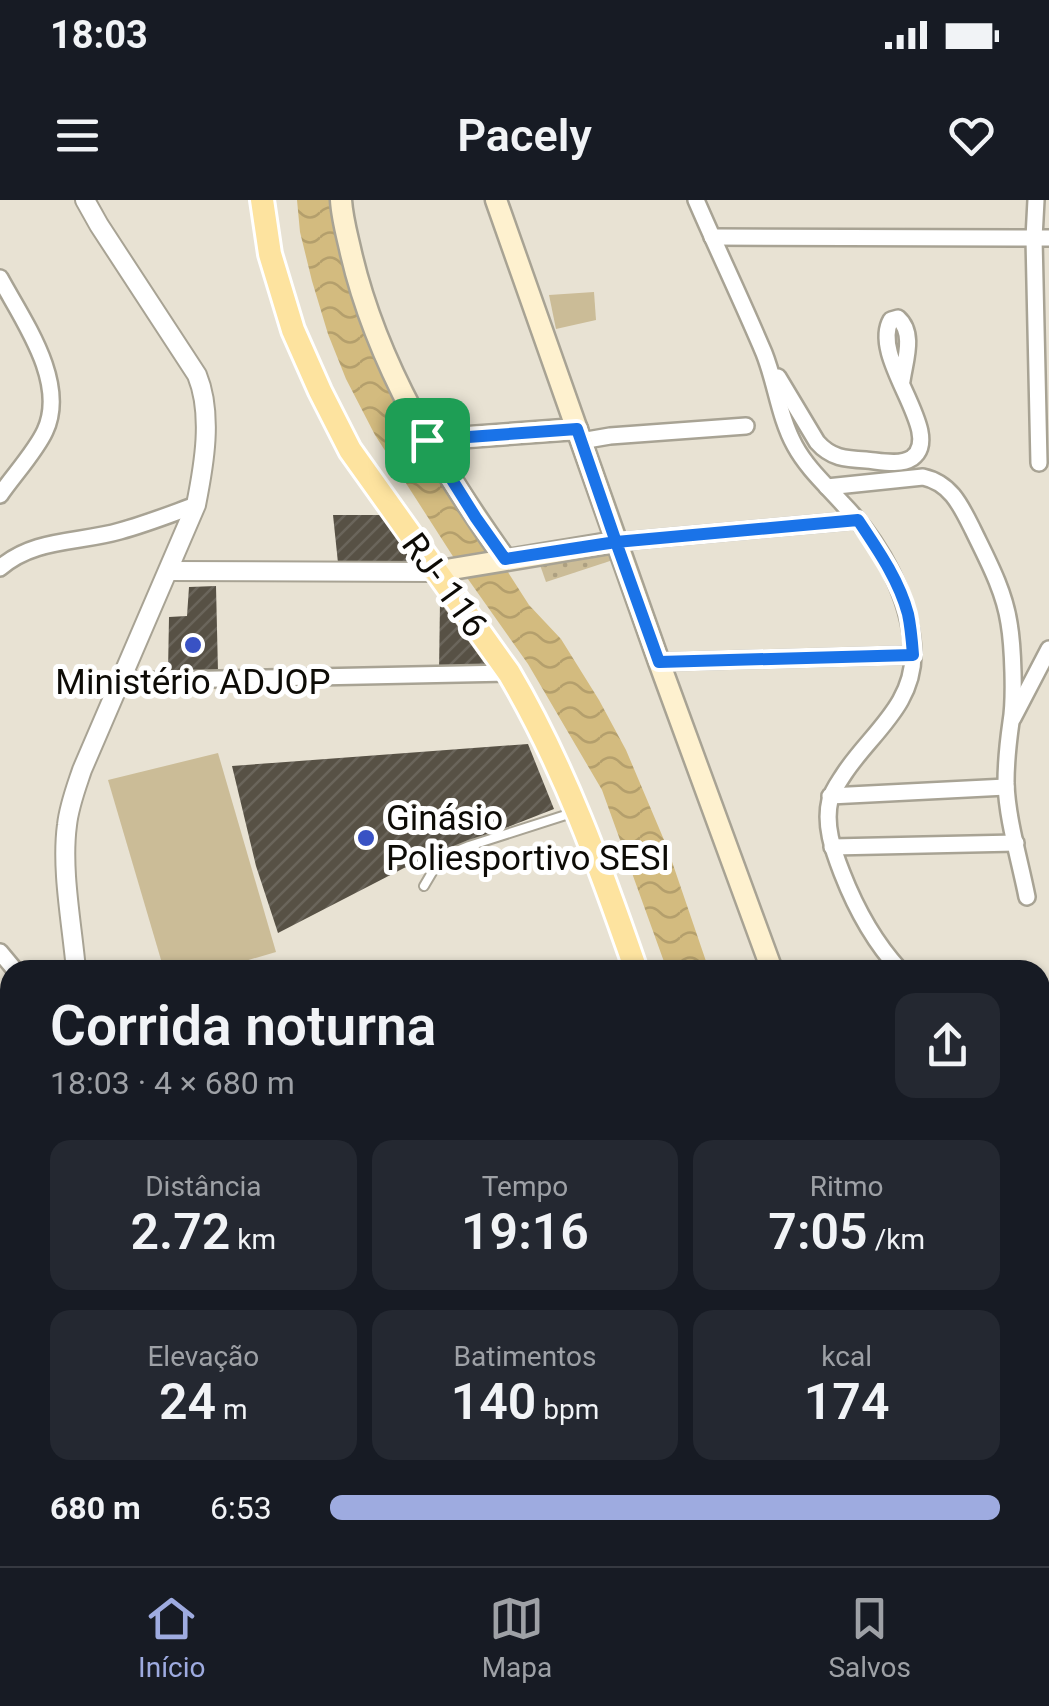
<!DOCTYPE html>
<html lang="pt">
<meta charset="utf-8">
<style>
:root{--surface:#171b24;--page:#242831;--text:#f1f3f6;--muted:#9ea1a6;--line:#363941;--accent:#9eabe0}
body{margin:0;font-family:Roboto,sans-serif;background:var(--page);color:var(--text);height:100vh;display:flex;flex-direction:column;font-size:38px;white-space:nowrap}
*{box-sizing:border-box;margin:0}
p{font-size:32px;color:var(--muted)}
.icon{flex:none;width:55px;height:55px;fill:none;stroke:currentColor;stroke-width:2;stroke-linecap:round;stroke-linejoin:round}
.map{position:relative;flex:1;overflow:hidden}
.drawer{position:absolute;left:0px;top:760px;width:1050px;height:608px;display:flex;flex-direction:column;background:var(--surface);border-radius:30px 30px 0 0;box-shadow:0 2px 8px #0004}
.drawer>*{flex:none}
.pin{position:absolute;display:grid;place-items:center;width:85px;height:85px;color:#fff;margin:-42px;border-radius:20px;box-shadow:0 5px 15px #0006}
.round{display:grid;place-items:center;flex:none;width:105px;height:105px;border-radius:20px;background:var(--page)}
.headline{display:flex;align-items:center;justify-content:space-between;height:170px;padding:0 50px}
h1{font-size:55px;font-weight:600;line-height:75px}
.figures{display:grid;grid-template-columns:repeat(3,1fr);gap:15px;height:170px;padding:10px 50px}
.figures div{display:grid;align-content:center;border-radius:20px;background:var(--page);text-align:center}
.figures b{font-size:50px;font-weight:600}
.figures small{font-size:28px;font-weight:400}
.figures p{font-size:28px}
ul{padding:0 50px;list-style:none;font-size:32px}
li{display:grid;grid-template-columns:160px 120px 1fr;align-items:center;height:75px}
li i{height:25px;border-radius:12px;background:var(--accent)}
.status{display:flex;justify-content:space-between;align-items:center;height:70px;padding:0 50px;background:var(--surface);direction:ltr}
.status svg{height:28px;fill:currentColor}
header{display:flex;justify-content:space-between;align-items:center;height:130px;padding:0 50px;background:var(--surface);font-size:45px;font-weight:600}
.tabs{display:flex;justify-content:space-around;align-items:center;height:140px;border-top:2px solid var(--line);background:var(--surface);font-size:28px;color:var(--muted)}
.tabs a{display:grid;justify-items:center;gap:5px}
.tabs .selected{color:var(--accent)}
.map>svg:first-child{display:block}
.grass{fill:url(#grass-dots)}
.forest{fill:url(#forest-firs)}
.garden{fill:#cbbc97}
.water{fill:url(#water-waves)}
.building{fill:url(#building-hatch)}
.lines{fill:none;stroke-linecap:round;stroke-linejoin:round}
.service-casing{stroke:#a8a394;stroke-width:12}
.minor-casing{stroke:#a8a394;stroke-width:20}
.tertiary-casing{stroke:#a8a394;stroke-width:22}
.secondary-casing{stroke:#a8a394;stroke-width:25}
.primary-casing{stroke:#fff;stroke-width:28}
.service{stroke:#fff;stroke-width:8}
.minor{stroke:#fff;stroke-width:15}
.tertiary{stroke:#fff;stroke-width:18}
.secondary{stroke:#fef1cf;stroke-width:20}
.primary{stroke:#fde39f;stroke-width:22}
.route-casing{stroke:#fff;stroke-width:20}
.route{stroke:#1a73e8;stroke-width:12}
.poi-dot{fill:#3952c4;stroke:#fff;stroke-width:4}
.labels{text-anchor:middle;stroke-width:10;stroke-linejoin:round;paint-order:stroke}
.street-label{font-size:35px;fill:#0d0b06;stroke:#fff}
.poi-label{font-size:35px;fill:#0d0b06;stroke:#fff}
</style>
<div class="status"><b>18:03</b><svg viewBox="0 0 49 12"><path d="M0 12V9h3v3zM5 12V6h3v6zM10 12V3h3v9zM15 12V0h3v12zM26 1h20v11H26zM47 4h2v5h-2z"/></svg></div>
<header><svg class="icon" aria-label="menu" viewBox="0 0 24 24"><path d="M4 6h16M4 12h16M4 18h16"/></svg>Pacely<svg class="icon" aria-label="heart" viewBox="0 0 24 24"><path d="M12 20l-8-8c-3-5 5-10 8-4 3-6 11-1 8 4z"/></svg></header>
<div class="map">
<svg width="1049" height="1366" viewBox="0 0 1049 1366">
<defs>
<pattern id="grass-dots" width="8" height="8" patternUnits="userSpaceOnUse" patternTransform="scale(2.5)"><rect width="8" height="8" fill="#cbbc97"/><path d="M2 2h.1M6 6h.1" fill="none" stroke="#ada081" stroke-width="1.8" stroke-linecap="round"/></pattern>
<pattern id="forest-firs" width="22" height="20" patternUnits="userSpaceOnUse" patternTransform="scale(2.5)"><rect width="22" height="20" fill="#c7af73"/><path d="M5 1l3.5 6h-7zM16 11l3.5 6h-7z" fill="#aa9562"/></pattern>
<pattern id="water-waves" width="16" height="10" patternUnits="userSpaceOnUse" patternTransform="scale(2.5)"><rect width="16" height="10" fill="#d3bb7f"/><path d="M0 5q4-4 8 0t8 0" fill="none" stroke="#b49f6c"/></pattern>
<pattern id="building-hatch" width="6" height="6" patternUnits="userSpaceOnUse" patternTransform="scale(2.5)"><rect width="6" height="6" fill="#575145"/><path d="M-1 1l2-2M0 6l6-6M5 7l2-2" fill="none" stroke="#6a655b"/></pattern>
</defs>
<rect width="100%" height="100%" fill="#e8e2d3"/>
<path class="grass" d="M604,346L613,360L546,382L540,365Z"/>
<path class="forest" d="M10,1318V1358H487L491,1366H0V1321Z"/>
<g class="garden">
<path d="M594,92L596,120L556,129L549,95Z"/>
<path d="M218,553L276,752L214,770H164L108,580Z"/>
</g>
<path class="water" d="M297,0H332L345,66L474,319L529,405L561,439L599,500L626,550L667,647L709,770H667L602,590L528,464L463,372L375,235L346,179L328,134L312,81L300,32Z"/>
<g class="building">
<path d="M333,315H390L413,352L412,364L338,363Z"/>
<path d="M216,386L218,472H168L169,417L187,416L189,387Z"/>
<path d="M440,402L488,468L439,473Z"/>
<path d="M528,544L554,609L404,668L278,733L256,666L232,566Z"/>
<path d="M10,1057V1270L0,1273V1061Z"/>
</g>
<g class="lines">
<defs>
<g id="service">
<path d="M424,686L437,664L447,655L469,646L572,613"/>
<path d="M0,1003L10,999"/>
<path d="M0,1293L10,1291"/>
</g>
<g id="minor">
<path d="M696,0C718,51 742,101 764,153C776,183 779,217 795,246C807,268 826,285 843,304C881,343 910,397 913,451C915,505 870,534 844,574C839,582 832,591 830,600C824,625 833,650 842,673C856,709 874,742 900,770"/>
<path d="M1036,0L1034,38L1039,263"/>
<path d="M712,37L1049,38"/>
<path d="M0,78C22,119 68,182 45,231C36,251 13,276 0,295"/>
<path d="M778,177L817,242C831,258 845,259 866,260C879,261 900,266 912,258C946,234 869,158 891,120L898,118C915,133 905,160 902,181"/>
<path d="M581,241L610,236L746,226"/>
<path d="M827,287L923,277C951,283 961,306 973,330C987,359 1004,390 1009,423C1013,446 1015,499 1011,522C1008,543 1006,563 1006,583C1007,619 1020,661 1027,697"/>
<path d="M616,342L858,320"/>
<path d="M0,368C34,338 79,343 120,331C146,324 171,314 196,305"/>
<path d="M659,462L913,455"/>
<path d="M122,481L509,473"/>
<path d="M1013,518L1049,449"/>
<path d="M830,596L1006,587"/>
<path d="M832,647L1016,643"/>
<path d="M0,752L15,770"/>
<path d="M1040,966L1049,985"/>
<path d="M1040,1347L1048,1366"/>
<path d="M568,1358L569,1366"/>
<path d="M904,1358L906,1366"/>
</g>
<g id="tertiary">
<path d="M169,371L434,372"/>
<path d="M76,770C72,724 61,670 67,625C69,606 76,588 82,570L196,305C204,265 213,214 197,175L99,25L85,0"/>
<path d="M503,1358L508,1366"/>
</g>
<g id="secondary">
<path d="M341,0C342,18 347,35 351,53C377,165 439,266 505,359"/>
<path d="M496,0L659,462L772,770"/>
<path d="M427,240L577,229"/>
<path d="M434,372L616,342"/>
<path d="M986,1358L989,1366"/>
</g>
<g id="primary">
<path d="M262,0L270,54L293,130L320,191L350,250L509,473C564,566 601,669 636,770"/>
<path d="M832,1358L835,1366"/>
</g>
</defs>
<use href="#service" class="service-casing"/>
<use href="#minor" class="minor-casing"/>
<use href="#tertiary" class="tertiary-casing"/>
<use href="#secondary" class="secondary-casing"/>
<use href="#primary" class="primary-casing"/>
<use href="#service" class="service"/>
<use href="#minor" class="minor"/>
<use href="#tertiary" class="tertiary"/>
<use href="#secondary" class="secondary"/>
<use href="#primary" class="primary"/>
</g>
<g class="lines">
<defs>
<path id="route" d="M427,240L476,318L505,359L616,342L659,462L913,455C912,442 911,428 908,414C899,380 878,350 858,320L616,342L577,229L427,240"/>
</defs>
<use href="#route" class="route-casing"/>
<use href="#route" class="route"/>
</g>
<g class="poi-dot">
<circle cx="193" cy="445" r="10"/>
<circle cx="366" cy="638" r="10"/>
</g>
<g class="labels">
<g class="street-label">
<text transform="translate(445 385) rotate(54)" y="12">RJ- 116</text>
</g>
<g class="poi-label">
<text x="193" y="494">Ministério ADJOP</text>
<text x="386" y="630" text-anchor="start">Ginásio<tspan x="386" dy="40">Poliesportivo SESI</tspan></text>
</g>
</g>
</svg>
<div class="pin" style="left:427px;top:240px;background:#1e9e55"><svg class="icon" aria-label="arrive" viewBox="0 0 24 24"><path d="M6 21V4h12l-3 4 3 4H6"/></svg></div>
<section class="drawer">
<div class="headline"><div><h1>Corrida noturna</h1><p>18:03 · 4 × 680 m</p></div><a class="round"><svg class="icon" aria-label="share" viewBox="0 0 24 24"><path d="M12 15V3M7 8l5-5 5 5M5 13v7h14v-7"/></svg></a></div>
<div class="figures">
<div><p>Distância</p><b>2.72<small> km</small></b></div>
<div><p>Tempo</p><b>19:16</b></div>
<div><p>Ritmo</p><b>7:05<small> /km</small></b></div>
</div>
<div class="figures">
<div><p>Elevação</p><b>24<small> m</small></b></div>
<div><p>Batimentos</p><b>140<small> bpm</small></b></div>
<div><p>kcal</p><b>174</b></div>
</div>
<ul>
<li><b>680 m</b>6:53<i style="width:100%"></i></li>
</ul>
</section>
</div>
<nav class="tabs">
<a class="selected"><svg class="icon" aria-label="home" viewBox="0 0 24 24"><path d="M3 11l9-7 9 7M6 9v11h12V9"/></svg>Início</a>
<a><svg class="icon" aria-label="map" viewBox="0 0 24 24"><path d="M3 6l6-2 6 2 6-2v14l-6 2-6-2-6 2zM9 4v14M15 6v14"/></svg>Mapa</a>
<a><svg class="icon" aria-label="saved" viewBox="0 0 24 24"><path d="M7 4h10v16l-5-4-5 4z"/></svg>Salvos</a>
</nav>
